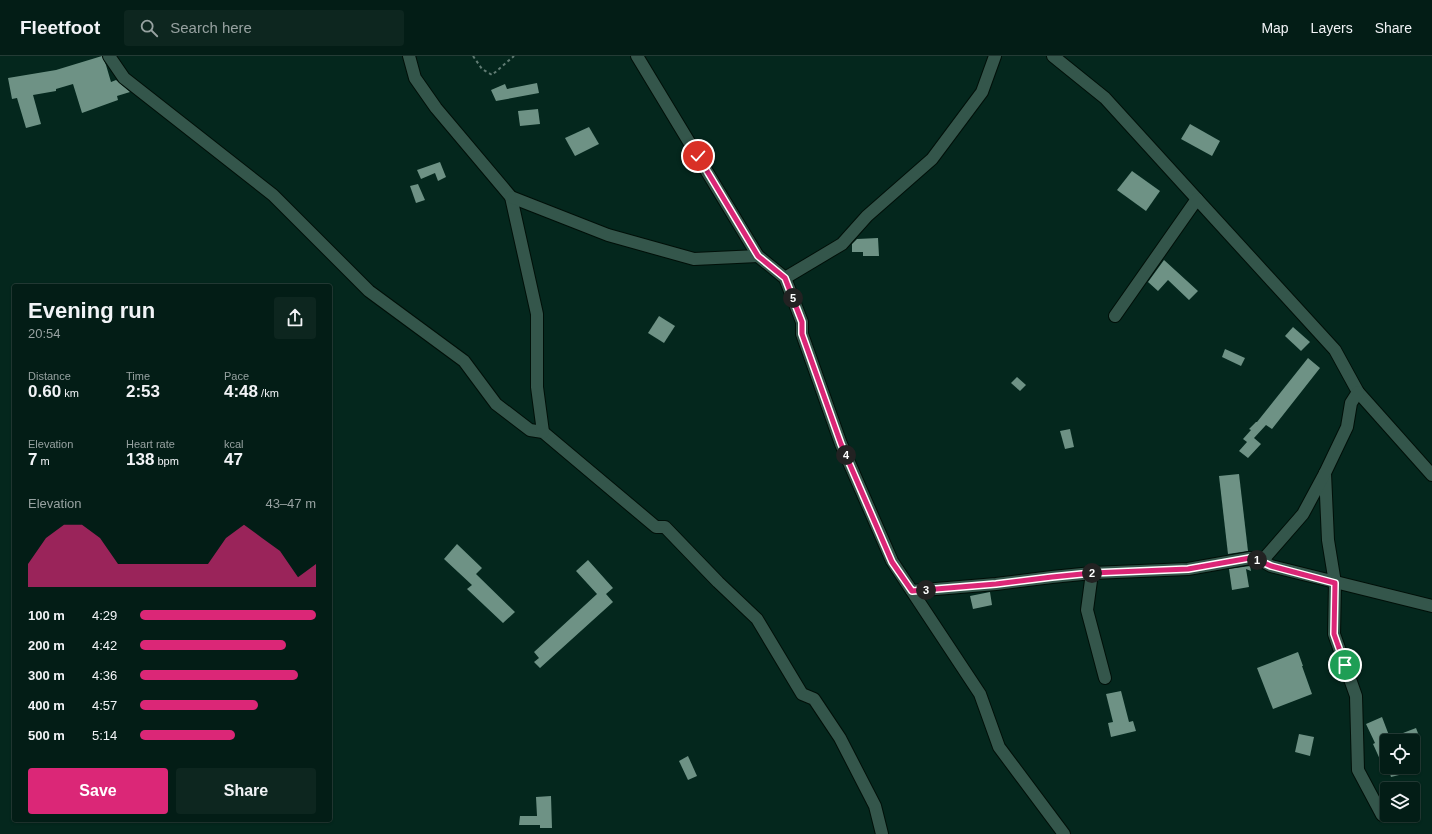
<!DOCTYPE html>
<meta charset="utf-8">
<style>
:root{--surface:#031d16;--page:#0d261f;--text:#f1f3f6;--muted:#97a2a1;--line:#243b35;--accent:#db2777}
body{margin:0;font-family:Arial,sans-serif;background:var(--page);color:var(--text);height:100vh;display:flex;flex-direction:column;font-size:15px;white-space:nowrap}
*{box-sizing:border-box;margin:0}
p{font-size:13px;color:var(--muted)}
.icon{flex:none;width:22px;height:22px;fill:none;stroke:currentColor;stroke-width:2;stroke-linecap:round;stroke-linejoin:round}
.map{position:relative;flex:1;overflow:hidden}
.side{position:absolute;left:12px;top:228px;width:320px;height:538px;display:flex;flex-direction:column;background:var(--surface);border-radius:4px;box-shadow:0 1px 3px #0004,0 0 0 1px var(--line)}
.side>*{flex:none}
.controls{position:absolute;left:1380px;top:678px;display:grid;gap:8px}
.controls a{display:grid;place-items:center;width:40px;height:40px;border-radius:4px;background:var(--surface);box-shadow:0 1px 3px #0004,0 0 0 1px var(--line);font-size:20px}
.pin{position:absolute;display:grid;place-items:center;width:34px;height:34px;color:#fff;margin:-17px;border:2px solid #fff;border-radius:50%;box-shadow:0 1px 4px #0007}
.km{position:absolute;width:20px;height:20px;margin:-10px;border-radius:50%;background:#222;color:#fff;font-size:11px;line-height:20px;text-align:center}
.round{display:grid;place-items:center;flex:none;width:42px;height:42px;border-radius:4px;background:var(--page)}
.summary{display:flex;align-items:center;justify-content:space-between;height:68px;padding:0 16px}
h1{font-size:22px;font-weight:700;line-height:30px}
.figures{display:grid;grid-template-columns:repeat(3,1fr);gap:6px;height:68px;padding:4px 16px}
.figures div{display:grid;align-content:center}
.figures b{font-size:17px;font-weight:700}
.figures small{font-size:11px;font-weight:400}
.figures p{font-size:11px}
.chart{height:112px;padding:8px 16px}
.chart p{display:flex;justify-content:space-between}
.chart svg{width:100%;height:72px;margin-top:4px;fill:var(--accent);opacity:.7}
.action{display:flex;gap:8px;margin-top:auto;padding:8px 16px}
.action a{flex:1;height:46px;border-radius:4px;background:var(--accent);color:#fff;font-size:16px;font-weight:700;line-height:46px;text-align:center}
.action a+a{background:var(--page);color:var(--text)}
ul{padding:0 16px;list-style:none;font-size:13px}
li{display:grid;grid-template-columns:64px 48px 1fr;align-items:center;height:30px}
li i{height:10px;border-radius:5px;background:var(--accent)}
header{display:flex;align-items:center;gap:24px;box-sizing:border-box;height:56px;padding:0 20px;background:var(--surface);border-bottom:1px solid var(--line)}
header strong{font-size:19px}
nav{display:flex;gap:22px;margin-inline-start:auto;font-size:14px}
.search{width:280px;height:36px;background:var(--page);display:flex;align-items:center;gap:10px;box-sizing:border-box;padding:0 14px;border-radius:4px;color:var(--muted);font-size:15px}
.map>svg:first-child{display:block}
.building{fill:#6e9285}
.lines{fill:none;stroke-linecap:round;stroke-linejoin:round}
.minor-casing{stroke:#000f08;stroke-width:14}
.path{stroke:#607b73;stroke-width:2;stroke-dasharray:3 3;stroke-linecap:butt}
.minor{stroke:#34564b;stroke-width:12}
.route-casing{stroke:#fff;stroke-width:8}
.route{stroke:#db2777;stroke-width:5}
</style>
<header>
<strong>Fleetfoot</strong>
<div class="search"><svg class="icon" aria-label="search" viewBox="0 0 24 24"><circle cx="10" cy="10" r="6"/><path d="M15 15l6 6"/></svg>Search here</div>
<nav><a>Map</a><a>Layers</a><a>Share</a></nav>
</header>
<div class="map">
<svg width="1432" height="778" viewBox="0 0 1432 778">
<rect width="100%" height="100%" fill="#04271d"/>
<g class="building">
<path d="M102,0L106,9L111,26L116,24L130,36L117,40L118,44L82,57L73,28L56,33V35L33,39L41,68L26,72L17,42L12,43L8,22L56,14Z"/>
<path d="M537,27L539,37L496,45L491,34L505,28L507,33Z"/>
<path d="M538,53L540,68L520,70L518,55Z"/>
<path d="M1190,68L1220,85L1212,100L1181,83Z"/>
<path d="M589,71L599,88L575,100L565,82Z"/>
<path d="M440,106L446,121L438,125L435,117L421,123L417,114Z"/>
<path d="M1132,115L1160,135L1146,155L1117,134Z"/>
<path d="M418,128L425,144L416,147L410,130Z"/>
<path d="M878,182L879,200H863V196H852V188L857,183Z"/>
<path d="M1164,204L1198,235L1189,244L1168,224L1158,235L1148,226Z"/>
<path d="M659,260L675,270L664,287L648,277Z"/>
<path d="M1293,271L1310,286L1301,295L1285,280Z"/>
<path d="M1225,293L1245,302L1241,310L1222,301Z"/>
<path d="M1308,302L1320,312L1272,373L1266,369L1254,382L1261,388L1248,402L1239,395L1247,386L1243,383L1251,374L1249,373L1256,366H1257Z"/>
<path d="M1017,321L1026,329L1020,335L1011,327Z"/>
<path d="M1070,373L1074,391L1065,393L1060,375Z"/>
<path d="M1239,418L1248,495L1228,498L1219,420Z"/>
<path d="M457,488L482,512L476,518L515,556L503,567L467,533L472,529L444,503Z"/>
<path d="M588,504L613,532L606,538L613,546L540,612L534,606L539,602L534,596L597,538L576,515Z"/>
<path d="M1250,510L1251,515L1246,513L1249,531L1232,534L1229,513Z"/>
<path d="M990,536L992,549L973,553L970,540Z"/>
<path d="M1298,596L1303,610H1302L1312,638L1273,653L1257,612Z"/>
<path d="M1121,635L1129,666L1133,665L1136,675L1111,681L1108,667L1113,666L1106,638Z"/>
<path d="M1382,661L1390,682L1416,672L1421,685H1387V719L1373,688L1375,687L1366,668Z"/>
<path d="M1299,678L1314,681L1310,700L1295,696Z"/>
<path d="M688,700L697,720L688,724L679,705Z"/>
<path d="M1388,711H1418L1419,714L1391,721Z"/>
<path d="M551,740L552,772H540V769H519L520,760H537L536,741Z"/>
</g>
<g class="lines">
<defs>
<g id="minor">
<path d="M109,0L124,22L273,139L369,235L464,305L496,348L530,374L543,376L656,471H665L718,526L757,563L802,638L814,643L840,682L875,750L882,778"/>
<path d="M409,0L415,22L436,52L511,141L537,258V331L543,376"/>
<path d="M637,0L758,200L785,222L802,266V278L841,388L892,505L980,638L999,691L1064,778"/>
<path d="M1053,0L1105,42L1197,143"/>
<path d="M511,141L608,179L694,203L758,200"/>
<path d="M785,222L842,188L867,160L932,103L982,36L995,0"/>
<path d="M1115,260L1197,143L1335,294L1358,336L1432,419"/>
<path d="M1325,417L1328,484L1335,527L1334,578L1356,640L1358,714L1382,759"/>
<path d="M1262,505L1303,458L1325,417L1347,371L1351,347L1358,336"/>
<path d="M1092,517L1087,554L1105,622"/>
<path d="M912,535L996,528L1052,521L1092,517L1188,513L1250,502L1262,505L1271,510L1432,550"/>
</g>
</defs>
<use href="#minor" class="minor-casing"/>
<path class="path" d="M473,0L482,13L492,19L514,0"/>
<use href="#minor" class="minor"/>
</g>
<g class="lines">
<defs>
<path id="route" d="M698,100L758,200L785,222L802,266V278L841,388L892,506L912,535L996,528L1052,521L1092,517L1188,513L1250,502L1262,506L1271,510L1335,527L1334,578L1345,609"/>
</defs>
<use href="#route" class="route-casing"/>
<use href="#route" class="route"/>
</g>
</svg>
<div class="controls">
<a><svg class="icon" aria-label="locate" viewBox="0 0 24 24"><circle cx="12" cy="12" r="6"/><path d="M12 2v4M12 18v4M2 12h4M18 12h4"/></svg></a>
<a><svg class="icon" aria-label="layers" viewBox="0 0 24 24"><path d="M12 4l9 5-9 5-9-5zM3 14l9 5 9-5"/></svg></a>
</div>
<div class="pin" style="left:1345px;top:609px;background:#1e9e55"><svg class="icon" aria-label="arrive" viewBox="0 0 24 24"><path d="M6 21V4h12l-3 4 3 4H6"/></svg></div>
<div class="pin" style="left:698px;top:100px;background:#d93025"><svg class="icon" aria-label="check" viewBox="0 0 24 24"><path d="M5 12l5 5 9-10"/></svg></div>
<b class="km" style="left:1257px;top:504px">1</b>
<b class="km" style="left:1092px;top:517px">2</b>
<b class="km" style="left:926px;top:534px">3</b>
<b class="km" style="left:846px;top:399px">4</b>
<b class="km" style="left:793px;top:242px">5</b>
<section class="side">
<div class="summary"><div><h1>Evening run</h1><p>20:54</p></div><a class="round"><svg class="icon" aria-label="share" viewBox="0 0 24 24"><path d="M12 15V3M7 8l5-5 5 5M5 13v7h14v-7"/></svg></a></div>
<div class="figures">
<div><p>Distance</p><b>0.60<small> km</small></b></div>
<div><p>Time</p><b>2:53</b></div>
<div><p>Pace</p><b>4:48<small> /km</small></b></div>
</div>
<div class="figures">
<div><p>Elevation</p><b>7<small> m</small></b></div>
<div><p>Heart rate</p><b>138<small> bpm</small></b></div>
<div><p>kcal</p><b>47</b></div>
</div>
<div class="chart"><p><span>Elevation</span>43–47 m</p>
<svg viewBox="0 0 160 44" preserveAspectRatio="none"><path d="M0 44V30L10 14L20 6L30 6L40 14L50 30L60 30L70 30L80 30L90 30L100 30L110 14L120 6L130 14L140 22L150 38L160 30V44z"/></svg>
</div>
<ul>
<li><b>100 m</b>4:29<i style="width:100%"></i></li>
<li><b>200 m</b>4:42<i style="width:83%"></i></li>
<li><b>300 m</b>4:36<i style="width:90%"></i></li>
<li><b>400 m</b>4:57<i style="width:67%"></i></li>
<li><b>500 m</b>5:14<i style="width:54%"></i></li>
</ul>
<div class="action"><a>Save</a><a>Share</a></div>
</section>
</div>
